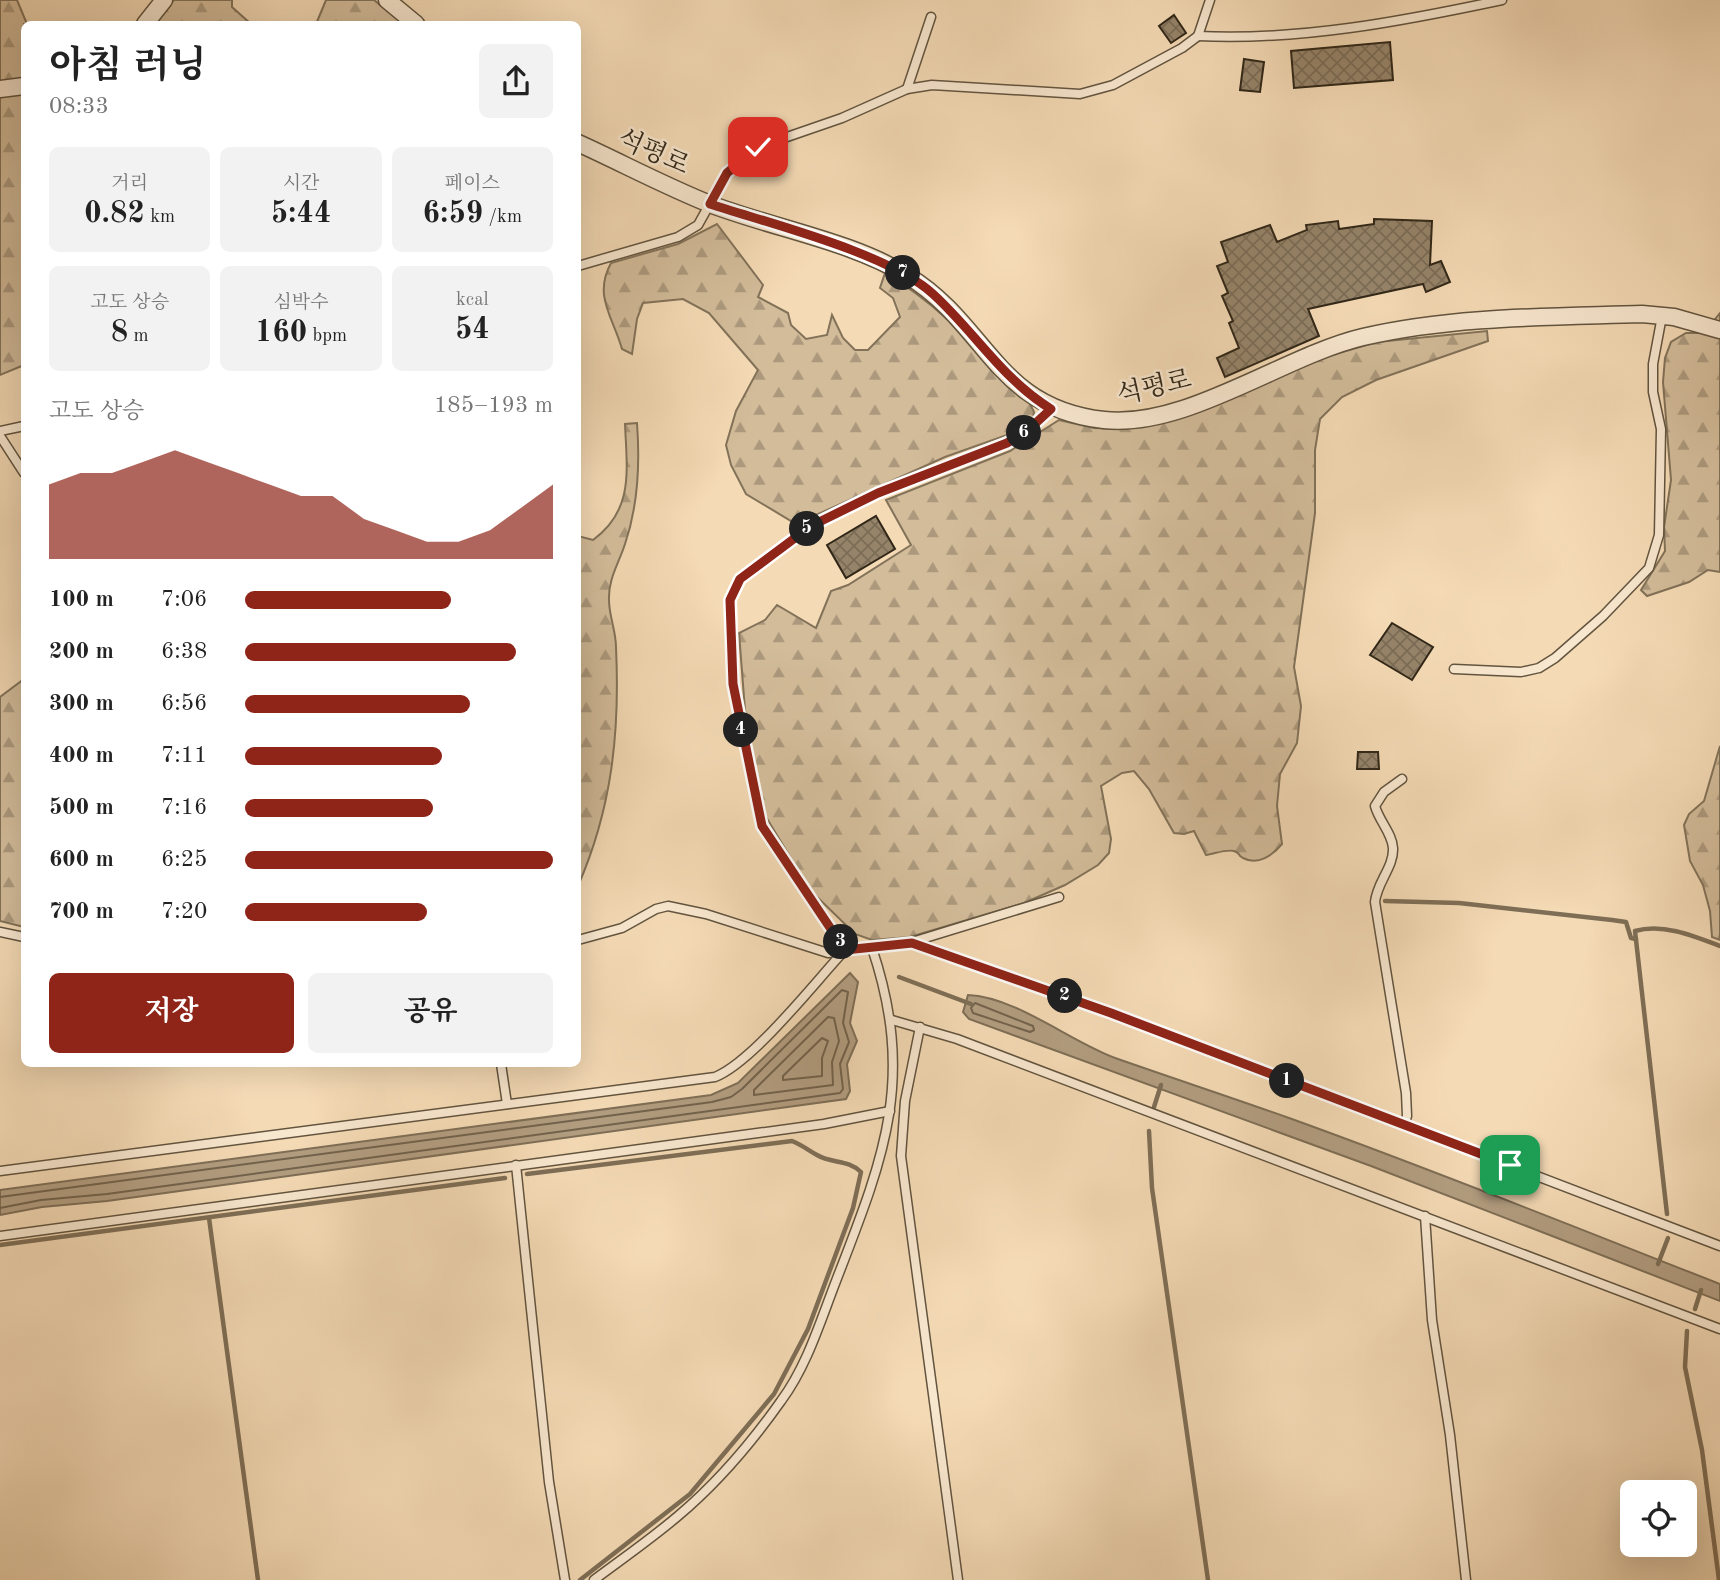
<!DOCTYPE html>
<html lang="ko">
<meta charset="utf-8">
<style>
:root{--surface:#fff;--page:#f2f2f2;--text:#222;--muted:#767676;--accent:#8f2418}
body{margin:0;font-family:"Old Standard TT","Noto Serif KR",serif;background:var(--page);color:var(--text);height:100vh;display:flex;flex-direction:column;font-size:26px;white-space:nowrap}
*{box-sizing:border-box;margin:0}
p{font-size:23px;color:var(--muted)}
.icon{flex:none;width:38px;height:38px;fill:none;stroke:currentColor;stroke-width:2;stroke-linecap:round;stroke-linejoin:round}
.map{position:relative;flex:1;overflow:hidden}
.side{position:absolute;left:21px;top:21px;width:560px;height:1046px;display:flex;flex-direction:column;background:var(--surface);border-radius:10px;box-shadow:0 7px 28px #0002}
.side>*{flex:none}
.tools{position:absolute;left:1620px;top:1480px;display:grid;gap:14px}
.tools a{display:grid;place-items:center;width:77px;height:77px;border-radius:10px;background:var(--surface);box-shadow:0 7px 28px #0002;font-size:35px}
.pin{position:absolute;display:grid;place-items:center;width:60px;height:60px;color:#fff;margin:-30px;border-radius:14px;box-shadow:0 4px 10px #0006}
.km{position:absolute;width:35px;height:35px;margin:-18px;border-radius:50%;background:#222;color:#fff;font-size:19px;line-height:35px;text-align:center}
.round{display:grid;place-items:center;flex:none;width:74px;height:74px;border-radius:10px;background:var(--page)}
.headline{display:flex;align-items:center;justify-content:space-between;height:119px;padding:0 28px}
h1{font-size:38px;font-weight:700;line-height:52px}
.metrics{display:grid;grid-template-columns:repeat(3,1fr);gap:10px;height:119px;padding:7px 28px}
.metrics div{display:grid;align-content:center;border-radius:10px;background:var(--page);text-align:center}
.metrics b{font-size:30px;font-weight:700}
.metrics small{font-size:19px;font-weight:400}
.metrics p{font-size:19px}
.chart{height:196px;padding:14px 28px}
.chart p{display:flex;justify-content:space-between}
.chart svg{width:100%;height:126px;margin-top:7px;fill:var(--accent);opacity:.7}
.primary-button{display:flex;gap:14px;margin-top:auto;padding:14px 28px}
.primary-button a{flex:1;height:80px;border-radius:10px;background:var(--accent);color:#fff;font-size:28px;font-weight:700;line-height:80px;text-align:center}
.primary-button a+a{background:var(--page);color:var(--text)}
ul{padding:0 28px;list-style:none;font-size:23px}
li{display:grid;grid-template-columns:112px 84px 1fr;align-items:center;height:52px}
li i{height:18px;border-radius:9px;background:var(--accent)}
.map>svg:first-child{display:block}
.forest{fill:url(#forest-firs);stroke:#827259;stroke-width:2}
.water{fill:#b29d80;stroke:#7e6e56;stroke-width:2}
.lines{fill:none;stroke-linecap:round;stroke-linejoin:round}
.shore{stroke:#72624c;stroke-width:2}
.stream{stroke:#7e6e56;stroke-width:4.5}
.building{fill:url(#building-cross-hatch);stroke:#312718;stroke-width:2}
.lane-casing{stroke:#62543f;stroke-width:11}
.street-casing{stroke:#62543f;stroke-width:19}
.lane{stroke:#f8e7cf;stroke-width:8}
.street{stroke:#f8e7cf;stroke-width:16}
.route-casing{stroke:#fff;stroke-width:14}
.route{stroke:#8f2418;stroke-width:9}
.labels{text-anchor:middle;stroke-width:5;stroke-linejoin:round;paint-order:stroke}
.street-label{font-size:26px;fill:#312718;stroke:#f8e7cf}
</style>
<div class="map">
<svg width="1720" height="1580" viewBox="0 0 1720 1580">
<defs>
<pattern id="forest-firs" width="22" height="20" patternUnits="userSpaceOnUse" patternTransform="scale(1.75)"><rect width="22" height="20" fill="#d3bc9a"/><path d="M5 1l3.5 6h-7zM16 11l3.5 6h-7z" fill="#ac997d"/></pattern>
<pattern id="building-cross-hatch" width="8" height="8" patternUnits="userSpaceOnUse" patternTransform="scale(1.75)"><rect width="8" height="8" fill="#96846a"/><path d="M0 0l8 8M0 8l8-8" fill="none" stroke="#7b6c56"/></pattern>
</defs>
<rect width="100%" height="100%" fill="#f4dab5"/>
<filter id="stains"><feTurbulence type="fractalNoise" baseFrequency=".00286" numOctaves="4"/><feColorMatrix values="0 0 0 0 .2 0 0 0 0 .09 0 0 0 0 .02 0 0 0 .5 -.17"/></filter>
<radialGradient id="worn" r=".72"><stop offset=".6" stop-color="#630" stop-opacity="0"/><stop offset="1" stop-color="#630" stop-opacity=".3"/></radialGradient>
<g class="forest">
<path d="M0,0H17L27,24H24V78L0,83Z"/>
<path d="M174,0H232V7L251,24H152Z"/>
<path d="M326,0H374L403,24H316Z"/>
<path d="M24,92V365L0,375V95Z"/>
<path d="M717,224L763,285L758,297L788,313L791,325L806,339L827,335L832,315L843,338L855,350H868L900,317L893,298L880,288L885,273C940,305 982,353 1027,398L1034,412L1032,426L945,457L796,524L746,494L731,465L726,445L736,411L758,370L709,313L683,299L643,303L637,319L632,354L622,349C613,317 593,296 611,263L678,244Z"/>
<path d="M1720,313V572L1708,570L1689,582L1647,596L1641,590L1665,551L1664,527L1671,480L1663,382L1665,358L1671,342L1686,333H1704Z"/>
<path d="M1487,331L1488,341L1376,380L1342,397L1320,419L1315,450V513L1294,667L1301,706L1297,743L1280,774L1277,806L1282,844C1273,855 1258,866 1243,858C1236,854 1242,854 1234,851C1226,849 1214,854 1206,855L1194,831L1184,834L1174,833L1149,789L1134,771L1122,773L1101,786L1111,839L1109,853L1098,865L1065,885L1024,903L910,937L872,940L855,934L810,890L766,817L746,723L739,633L765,620L777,605L816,628L831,591L848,585L911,545L886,500L1010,451L1059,420L1094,428L1125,429L1216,404L1318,359L1377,342Z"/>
<path d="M637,423C640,463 638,506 625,544C619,563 608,579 609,600C609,616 616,631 616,647C620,732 612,808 578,886V536L593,540C634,510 627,471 625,424Z"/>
<path d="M24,679V927L0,921V697Z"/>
<path d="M1720,746V940L1712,937L1710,911L1703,885L1690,861L1684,825L1689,814L1704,801Z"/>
</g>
<g class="water">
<path d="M850,973L858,982L850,1023L857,1041L847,1064L850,1091L846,1099L107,1201L42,1207L0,1215V1190L711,1095L738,1083Z"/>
<path d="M968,995C1017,997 1072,1043 1118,1059C1175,1079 1233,1098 1289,1118C1434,1170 1577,1228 1720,1284V1301L1371,1166L969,1019L963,1012Z"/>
</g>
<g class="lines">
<g class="shore">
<path d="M975,1003L1033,1026L1034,1030L1030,1032L973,1013L971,1008Z"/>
<path d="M828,1017L834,1018L839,1041L832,1062L833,1085L754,1095V1090Z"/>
<path d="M822,1038L828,1041L822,1058V1076L783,1080V1076Z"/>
<path d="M0,1197L712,1102L731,1097L742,1089L842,990L848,992L843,1023L849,1042L840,1064L843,1089L840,1093L107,1194L41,1200L0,1208"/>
</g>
<g class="stream">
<path d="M1385,901L1459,903L1612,920L1626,922L1631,938L1636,939"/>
<path d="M899,977L971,1004"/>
<path d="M1154,1107L1161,1085"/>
<path d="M1149,1131L1152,1188L1208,1580"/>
<path d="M527,1174L792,1141C802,1145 808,1150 817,1155C832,1164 848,1159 861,1172L853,1208L808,1329L774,1394L690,1494L580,1580"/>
<path d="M1667,1214L1635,931C1663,923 1694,936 1720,946"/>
<path d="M209,1218L258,1580"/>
<path d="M0,1245L505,1178"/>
<path d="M1658,1264L1668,1238"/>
<path d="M1695,1309L1701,1290"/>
<path d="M1687,1331L1685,1367L1702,1450L1719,1580"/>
</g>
</g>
<g class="building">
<path d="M1174,15L1186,33L1171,43L1159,26Z"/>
<path d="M1390,42L1393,80L1294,88L1291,51Z"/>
<path d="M1244,59L1264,62L1260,92L1240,90Z"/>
<path d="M1374,219L1432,221L1430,265L1441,261L1450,282L1426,292L1423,284L1308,309L1319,336L1225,377L1217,358L1239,348L1229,323L1233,321L1222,296L1228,293L1217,266L1228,262L1221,242L1270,225L1277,242L1307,230L1306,225L1338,221L1339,229L1374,224Z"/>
<path d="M876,516L895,549L846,578L827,545Z"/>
<path d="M1392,623L1433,647L1412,680L1370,655Z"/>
<path d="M1358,752H1378L1379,769H1357Z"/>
</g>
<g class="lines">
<defs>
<g id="lane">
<path d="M1198,36C1300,41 1403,21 1502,0"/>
<path d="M1198,36L1210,0"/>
<path d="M907,89L931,17"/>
<path d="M578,266L678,237L698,225L727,173L758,147L842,118L907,89L932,85L1080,94L1113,85L1182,48L1198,36"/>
<path d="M0,431L24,426"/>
<path d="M0,436L24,473"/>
<path d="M1454,669L1521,672L1539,668L1555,658L1603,616L1649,568L1659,535L1661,429L1653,392V364L1662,316"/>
<path d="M1402,779L1384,792L1375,806C1379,821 1392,833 1393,848C1394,867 1377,882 1375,902L1406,1093L1407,1116L1404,1125"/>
<path d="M0,932L24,937"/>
<path d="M578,940L622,928L656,909L668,906L706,914L828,953L912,942L1110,1013L1720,1246"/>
<path d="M912,942L1059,897"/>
<path d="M845,950L762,826L733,684L730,600L740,579L811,526L878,493L1007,443L1026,432L1051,409"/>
<path d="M892,1020L957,1039L1720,1329"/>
<path d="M920,1027L905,1101L901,1156L958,1580"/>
<path d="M501,1064L507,1104"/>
<path d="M516,1165L549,1482L565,1580"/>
<path d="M0,1171L715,1077C753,1062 815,982 845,950"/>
<path d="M1425,1216L1432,1320L1450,1435L1466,1580"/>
<path d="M0,1236L824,1124L890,1111"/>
<path d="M594,1580C622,1559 651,1539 678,1516C716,1484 752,1442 781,1401C807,1366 820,1322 836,1281C884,1157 916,1080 872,948"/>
</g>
<g id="street">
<path d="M387,0L416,24"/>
<path d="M145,24L164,0"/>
<path d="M0,89L24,86"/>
<path d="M578,143C622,163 665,186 710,204C772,228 852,241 908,276C988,325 995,408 1104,420C1186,429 1283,356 1363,337C1454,316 1550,317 1642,314L1674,317L1720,330"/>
</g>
</defs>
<use href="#lane" class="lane-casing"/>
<use href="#street" class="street-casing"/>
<use href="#lane" class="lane"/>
<use href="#street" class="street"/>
</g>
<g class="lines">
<defs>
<path id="route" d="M758,147L727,173L710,204C771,224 888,253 933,294C974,331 1002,379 1051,409L1026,432L1007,443L878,493L811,526L740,579L730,600L733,684L762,826L845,950L912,943L1111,1013L1510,1165"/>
</defs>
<use href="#route" class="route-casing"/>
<use href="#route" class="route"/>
</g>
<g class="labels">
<g class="street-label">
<text transform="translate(654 151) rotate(24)" y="9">석평로</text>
<text transform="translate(1154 386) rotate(-13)" y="9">석평로</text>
</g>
</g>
<rect width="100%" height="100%" filter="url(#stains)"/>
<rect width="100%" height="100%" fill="url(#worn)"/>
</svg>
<div class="tools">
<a><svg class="icon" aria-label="locate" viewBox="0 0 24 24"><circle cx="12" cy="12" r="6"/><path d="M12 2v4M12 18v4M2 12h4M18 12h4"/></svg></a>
</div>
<div class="pin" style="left:1510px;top:1165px;background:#1e9e55"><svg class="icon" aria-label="arrive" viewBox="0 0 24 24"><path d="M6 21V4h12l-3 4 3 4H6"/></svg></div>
<div class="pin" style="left:758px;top:147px;background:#d93025"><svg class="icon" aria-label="check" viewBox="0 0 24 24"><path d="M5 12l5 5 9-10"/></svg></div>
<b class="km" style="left:1287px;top:1081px">1</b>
<b class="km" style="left:1065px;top:996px">2</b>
<b class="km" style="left:841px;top:942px">3</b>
<b class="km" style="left:741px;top:730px">4</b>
<b class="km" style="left:807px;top:529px">5</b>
<b class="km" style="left:1024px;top:433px">6</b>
<b class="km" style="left:903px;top:273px">7</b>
<section class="side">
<div class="headline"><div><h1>아침 러닝</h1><p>08:33</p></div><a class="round"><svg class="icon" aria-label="share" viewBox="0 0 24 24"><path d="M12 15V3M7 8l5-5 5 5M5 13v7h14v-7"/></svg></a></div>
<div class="metrics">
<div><p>거리</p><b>0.82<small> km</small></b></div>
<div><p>시간</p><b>5:44</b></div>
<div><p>페이스</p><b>6:59<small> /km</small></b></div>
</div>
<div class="metrics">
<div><p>고도 상승</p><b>8<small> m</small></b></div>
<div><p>심박수</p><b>160<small> bpm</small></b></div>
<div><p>kcal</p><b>54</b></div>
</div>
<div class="chart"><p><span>고도 상승</span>185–193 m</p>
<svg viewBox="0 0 160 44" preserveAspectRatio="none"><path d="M0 44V18L10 14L20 14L30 10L40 6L50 10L60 14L70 18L80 22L90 22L100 30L110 34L120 38L130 38L140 34L150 26L160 18V44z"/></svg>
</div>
<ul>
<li><b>100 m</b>7:06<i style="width:67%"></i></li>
<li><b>200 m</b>6:38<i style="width:88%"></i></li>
<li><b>300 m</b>6:56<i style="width:73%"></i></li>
<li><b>400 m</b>7:11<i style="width:64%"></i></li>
<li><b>500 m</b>7:16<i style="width:61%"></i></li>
<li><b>600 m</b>6:25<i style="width:100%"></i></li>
<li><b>700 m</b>7:20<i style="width:59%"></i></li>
</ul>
<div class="primary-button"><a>저장</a><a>공유</a></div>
</section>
</div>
